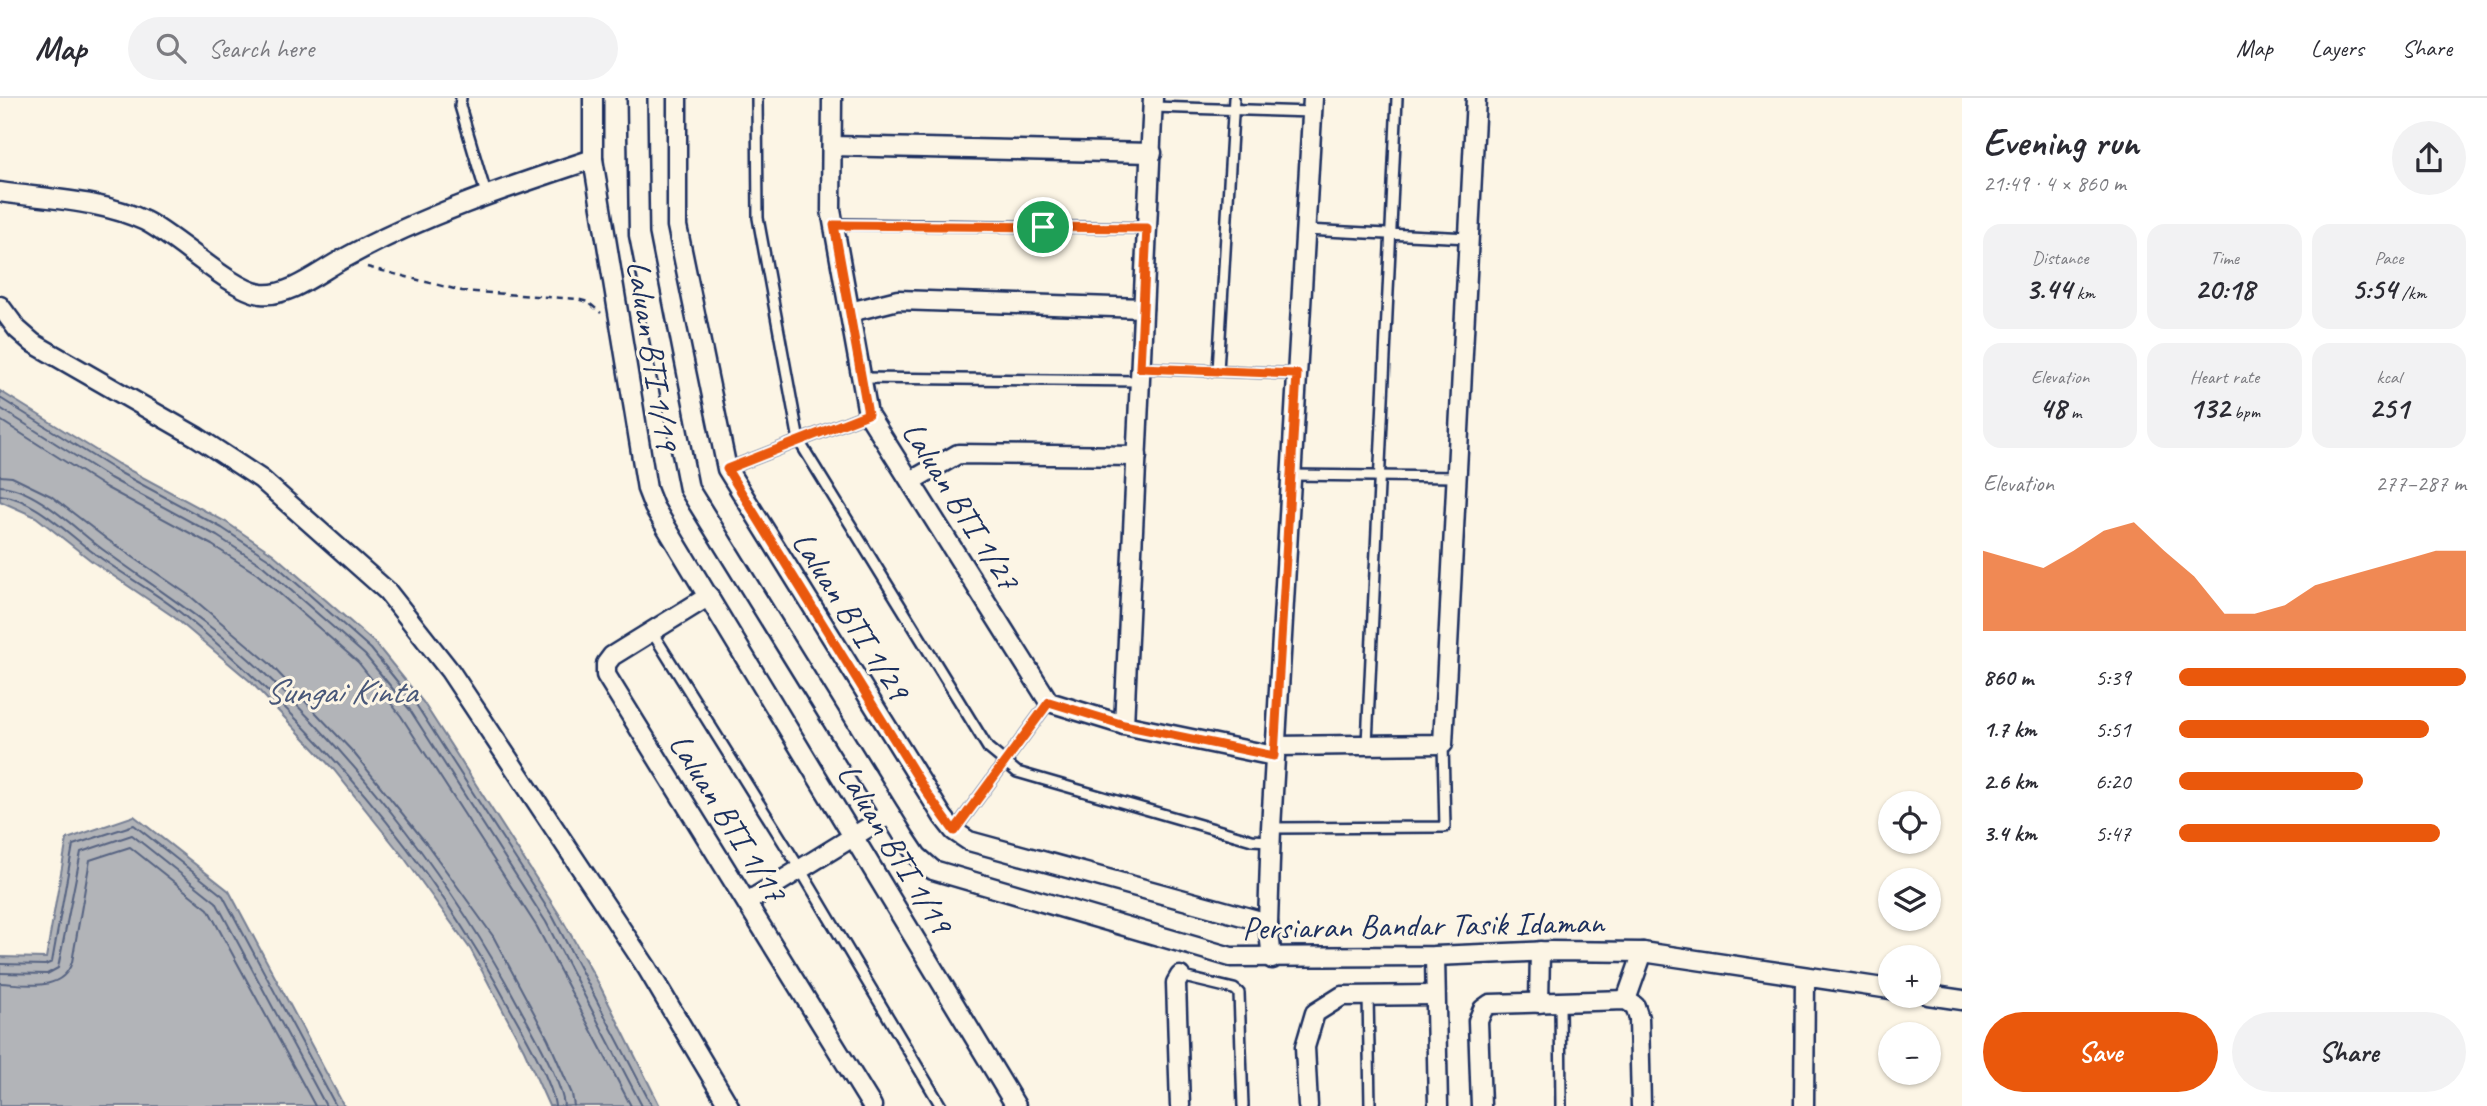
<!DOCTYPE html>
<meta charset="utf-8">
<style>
:root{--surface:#fff;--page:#f2f2f3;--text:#2b2b33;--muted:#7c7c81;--line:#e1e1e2;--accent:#ea580c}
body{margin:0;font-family:Caveat,sans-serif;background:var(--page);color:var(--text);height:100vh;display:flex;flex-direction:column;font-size:26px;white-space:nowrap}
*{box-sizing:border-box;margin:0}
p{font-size:23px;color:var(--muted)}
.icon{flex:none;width:38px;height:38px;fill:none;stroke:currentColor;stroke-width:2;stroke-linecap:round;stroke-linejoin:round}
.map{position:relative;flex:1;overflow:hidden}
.details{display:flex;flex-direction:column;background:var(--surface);width:525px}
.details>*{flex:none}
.tools{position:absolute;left:1878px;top:693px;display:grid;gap:14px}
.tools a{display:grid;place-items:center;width:63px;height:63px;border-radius:50%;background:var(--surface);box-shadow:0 2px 5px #0004;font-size:35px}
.pin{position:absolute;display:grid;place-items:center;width:60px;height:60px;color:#fff;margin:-30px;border:4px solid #fff;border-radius:50%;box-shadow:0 2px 7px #0007}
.round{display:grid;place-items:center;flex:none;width:74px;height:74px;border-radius:37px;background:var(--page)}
.summary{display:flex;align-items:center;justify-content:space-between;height:119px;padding:0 21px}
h1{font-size:38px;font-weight:700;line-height:52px}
.stats{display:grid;grid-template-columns:repeat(3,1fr);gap:10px;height:119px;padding:7px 21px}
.stats div{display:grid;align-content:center;border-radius:18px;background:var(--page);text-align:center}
.stats b{font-size:30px;font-weight:700}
.stats small{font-size:19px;font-weight:400}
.stats p{font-size:19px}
.chart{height:196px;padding:14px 21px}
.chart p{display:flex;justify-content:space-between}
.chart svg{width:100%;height:126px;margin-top:7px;fill:var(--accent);opacity:.7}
.action{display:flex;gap:14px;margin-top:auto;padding:14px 21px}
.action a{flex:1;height:80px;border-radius:42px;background:var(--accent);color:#fff;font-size:28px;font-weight:700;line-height:80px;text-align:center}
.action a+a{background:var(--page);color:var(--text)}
ul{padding:0 21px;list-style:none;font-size:23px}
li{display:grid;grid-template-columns:112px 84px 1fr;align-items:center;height:52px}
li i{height:18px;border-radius:9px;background:var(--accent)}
header{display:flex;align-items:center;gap:42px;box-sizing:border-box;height:98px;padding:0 35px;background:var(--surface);border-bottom:2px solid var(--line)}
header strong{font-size:33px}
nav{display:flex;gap:38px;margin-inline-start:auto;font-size:24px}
.search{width:490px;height:63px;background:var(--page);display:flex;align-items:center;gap:18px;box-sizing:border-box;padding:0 24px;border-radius:38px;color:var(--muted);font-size:26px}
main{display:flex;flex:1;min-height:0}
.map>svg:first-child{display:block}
.water{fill:#b2b4b8;stroke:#767f94;stroke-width:2}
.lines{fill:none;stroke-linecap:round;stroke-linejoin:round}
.shore{stroke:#576482;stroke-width:2}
.service-casing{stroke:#1b2f5e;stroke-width:14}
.minor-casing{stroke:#1b2f5e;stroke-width:23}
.path{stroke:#1b2f5e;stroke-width:2.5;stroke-dasharray:7 5;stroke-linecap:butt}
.service{stroke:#fcf5e5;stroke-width:9}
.minor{stroke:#fcf5e5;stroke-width:18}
.route-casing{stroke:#fff;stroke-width:14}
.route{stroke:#ea580c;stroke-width:9}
.labels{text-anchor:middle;stroke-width:6;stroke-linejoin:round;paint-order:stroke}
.street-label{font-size:33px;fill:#1b2f5e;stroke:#fcf5e5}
.water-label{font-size:35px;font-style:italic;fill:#485779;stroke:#fcf5e5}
</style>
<header>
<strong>Map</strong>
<div class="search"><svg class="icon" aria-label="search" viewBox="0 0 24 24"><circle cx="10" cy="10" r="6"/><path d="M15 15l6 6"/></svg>Search here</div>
<nav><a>Map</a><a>Layers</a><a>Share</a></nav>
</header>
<main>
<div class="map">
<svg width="1962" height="1008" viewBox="0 0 1962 1008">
<rect width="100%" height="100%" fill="#fcf5e5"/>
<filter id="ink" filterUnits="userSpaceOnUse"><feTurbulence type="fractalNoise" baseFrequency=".0143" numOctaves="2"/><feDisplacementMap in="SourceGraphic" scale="14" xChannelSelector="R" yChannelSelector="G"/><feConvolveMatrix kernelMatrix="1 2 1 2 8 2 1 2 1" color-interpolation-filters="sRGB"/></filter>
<g filter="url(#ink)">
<g class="water">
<path d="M0,293L118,366L226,424L273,456L376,546L423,604L559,816L599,886L660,1008H549L524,952L471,852L405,761L334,672L251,584L174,519L93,464L36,419L0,403Z"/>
<path d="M134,718L229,793L344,1008H0V859L46,860L67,741Z"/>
</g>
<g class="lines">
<g class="shore">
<path d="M0,300L115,372L222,430L269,461L371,551L417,608L553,819L652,1008"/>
<path d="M0,310L110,380L217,438L263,468L365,557L410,612L546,824L642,1008"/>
<path d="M0,322L105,389L212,447L257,476L358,564L401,618L537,829L631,1008"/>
<path d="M0,378L12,379L51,398L108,442L190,498L269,565L353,654L426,745L493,838L548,941L572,996L574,1008"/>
<path d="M0,388C36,390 75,431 102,451C157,491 213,526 262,573C363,668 456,789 521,912C533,934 562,984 564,1008"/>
<path d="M0,397C37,401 69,438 98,458C125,478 155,494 181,515C313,624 430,760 511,912C524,935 552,983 555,1008"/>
<path d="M0,866L45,867L52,864L73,747L134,727L223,798L336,1008"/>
<path d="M0,875L47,876L58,870L81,754L132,737L216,804L326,1008"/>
<path d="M0,885C25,886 62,895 72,864L90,762L130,749L208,811L315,1008"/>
</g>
<defs>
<g id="service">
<path d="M461,0L460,8L486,96"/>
<path d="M757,0L758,120L799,343L988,650L1017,674L1252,742L1270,743"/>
<path d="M1153,9L1312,14"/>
<path d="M834,126L1147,130"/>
<path d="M1305,132L1469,140"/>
<path d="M1140,270L1297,276"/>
<path d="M1218,273L1234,0"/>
<path d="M862,280L1139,283"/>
<path d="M727,371L868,316"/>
<path d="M1291,377L1457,379"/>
<path d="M652,534L800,771L941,1008"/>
<path d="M1367,646L1397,0"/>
<path d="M1271,730L1445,729L1443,646"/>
<path d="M954,733L1049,604"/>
<path d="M1180,878L1234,891L1239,895L1243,1008"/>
<path d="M1368,897L1370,1008"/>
<path d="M1560,904L1561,1008"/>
</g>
<g id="minor">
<path d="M637,0L639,137L689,391L905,740L917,758L933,772L1231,859L1435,858L1550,853L1643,854L1890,891"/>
<path d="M677,0V128L727,371L943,719L954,733L969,743L1268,825"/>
<path d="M832,0L831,112L868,316L1049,604L1124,627L1274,658"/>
<path d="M832,48L1152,55"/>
<path d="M593,61V0"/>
<path d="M0,94C47,101 102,102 145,123C177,139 231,192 261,196C289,199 319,174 343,161C421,118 508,89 593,61L647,391L654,409L1016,1008"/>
<path d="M0,208L17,231L33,245L197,339L261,381L387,493L450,573L647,870L729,1008"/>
<path d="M850,214L898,202L1143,210"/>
<path d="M911,383L958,356L1137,358"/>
<path d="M709,498L612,558L606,566V577L872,1008"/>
<path d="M1124,627L1153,0"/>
<path d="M1275,648L1443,646L1476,0"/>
<path d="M747,804L890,716"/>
<path d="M1435,858L1438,1008"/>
<path d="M1272,861L1268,825L1271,730L1313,0"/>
<path d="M1180,878L1176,885L1180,1008"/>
<path d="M1928,897L1962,902"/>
<path d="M1626,902L1643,854"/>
<path d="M1539,905L1540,853"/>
<path d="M1308,1008L1305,949L1315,915L1342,898L1433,897"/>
<path d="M1481,1008L1478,923L1483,911L1490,906L1626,902L1635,908L1639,920L1641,1008"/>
<path d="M1804,1008L1805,879"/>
</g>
</defs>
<use href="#service" class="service-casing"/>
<use href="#minor" class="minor-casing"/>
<path class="path" d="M367,169L462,193L577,201L588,204L601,215"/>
<use href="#service" class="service"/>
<use href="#minor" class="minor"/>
</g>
</g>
<g class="lines" filter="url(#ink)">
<defs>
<path id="route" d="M834,127L1147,130L1140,270L1297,276L1274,658L1124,627L1049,604L954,733L929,698L727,371L868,316Z"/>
</defs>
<use href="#route" class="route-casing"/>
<use href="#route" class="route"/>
</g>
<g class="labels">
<g class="street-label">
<text transform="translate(654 257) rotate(81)" y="12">Laluan BTI 1/19</text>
<text transform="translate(962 407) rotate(58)" y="12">Laluan BTI 1/27</text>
<text transform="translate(852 517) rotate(58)" y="12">Laluan BTI 1/29</text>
<text transform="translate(729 719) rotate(58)" y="12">Laluan BTI 1/17</text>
<text transform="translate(896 750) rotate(59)" y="12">Laluan BTI 1/19</text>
<text transform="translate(1423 826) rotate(-1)" y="12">Persiaran Bandar Tasik Idaman</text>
</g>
<g class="water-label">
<text x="340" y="605">Sungai Kinta</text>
</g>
</g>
</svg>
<div class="tools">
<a><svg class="icon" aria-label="locate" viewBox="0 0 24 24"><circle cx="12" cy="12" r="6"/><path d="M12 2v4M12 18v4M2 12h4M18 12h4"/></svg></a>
<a><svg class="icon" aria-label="layers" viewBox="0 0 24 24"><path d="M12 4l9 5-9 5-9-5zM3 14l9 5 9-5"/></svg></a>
<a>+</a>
<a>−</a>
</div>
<div class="pin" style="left:1043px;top:129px;background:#1e9e55"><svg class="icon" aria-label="arrive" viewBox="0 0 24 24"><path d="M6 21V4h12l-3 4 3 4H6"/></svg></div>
</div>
<section class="details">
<div class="summary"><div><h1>Evening run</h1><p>21:49 · 4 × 860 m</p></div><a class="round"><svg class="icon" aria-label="share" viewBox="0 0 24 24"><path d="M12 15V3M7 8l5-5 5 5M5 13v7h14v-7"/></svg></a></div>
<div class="stats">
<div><p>Distance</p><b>3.44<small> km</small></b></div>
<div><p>Time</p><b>20:18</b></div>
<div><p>Pace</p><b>5:54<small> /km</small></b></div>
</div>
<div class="stats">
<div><p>Elevation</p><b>48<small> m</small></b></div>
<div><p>Heart rate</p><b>132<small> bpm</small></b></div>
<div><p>kcal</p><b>251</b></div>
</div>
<div class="chart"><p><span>Elevation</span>277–287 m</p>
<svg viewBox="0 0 160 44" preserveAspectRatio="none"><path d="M0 44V16L10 19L20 22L30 16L40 9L50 6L60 16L70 25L80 38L90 38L100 35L110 28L120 25L130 22L140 19L150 16L160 16V44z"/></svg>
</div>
<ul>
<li><b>860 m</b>5:39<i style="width:100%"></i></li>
<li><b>1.7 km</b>5:51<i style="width:87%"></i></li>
<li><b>2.6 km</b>6:20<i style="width:64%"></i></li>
<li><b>3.4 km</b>5:47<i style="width:91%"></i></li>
</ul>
<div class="action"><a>Save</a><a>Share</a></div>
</section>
</main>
